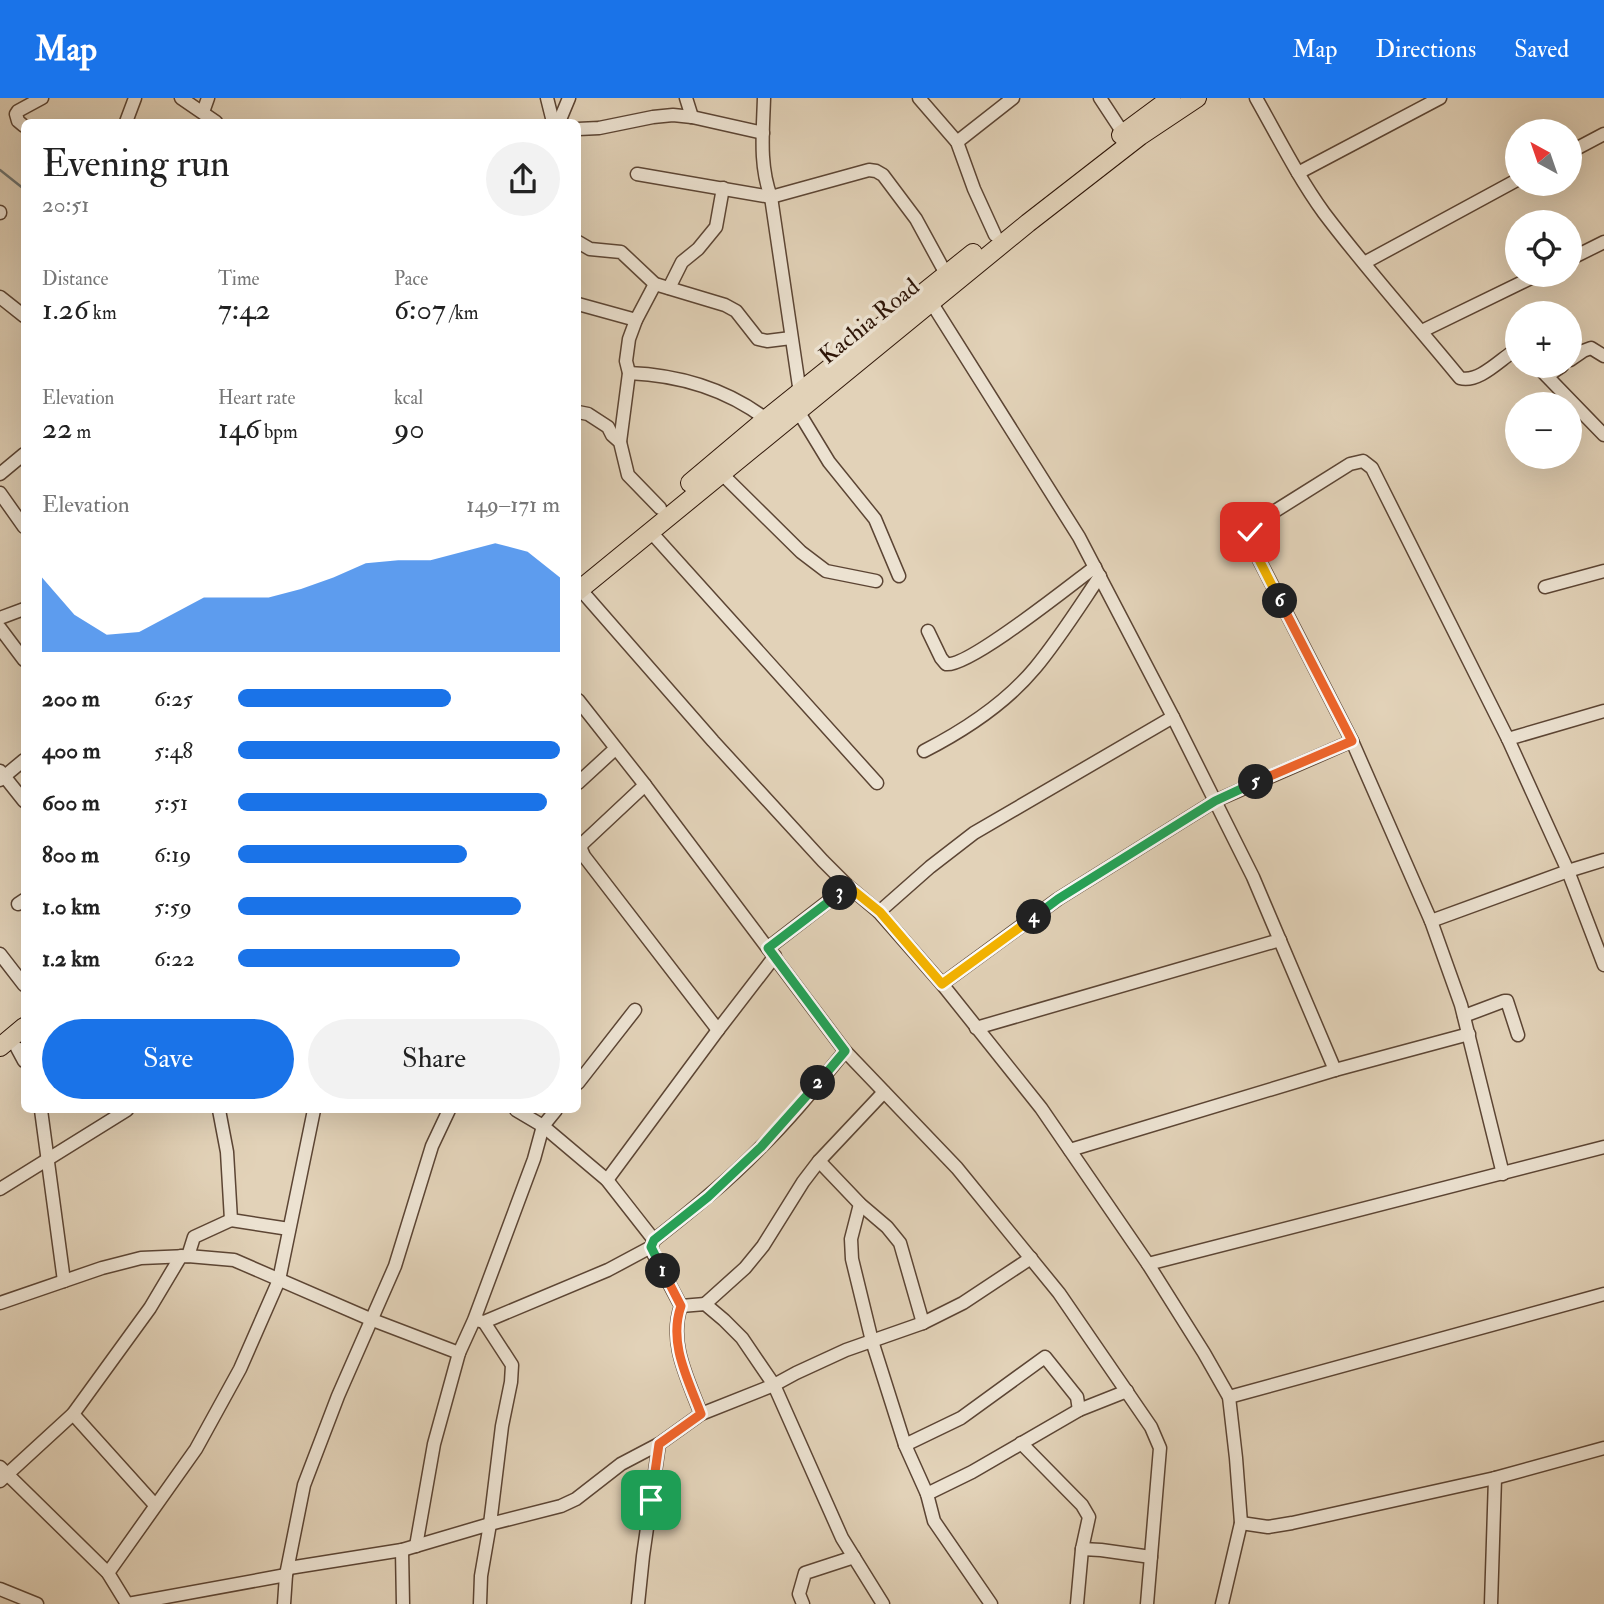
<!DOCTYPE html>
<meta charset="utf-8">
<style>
:root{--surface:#fff;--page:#f2f2f2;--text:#222;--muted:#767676;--accent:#1a73e8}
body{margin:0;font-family:"IM FELL Double Pica",serif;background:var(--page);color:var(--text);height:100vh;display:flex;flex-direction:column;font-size:26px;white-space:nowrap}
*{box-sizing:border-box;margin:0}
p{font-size:23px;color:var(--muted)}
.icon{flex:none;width:38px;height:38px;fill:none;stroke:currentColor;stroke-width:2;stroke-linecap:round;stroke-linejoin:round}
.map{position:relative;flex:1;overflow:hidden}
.side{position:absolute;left:21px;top:21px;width:560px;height:994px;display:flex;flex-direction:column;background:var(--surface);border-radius:10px;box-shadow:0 7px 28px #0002}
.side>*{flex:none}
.needle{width:46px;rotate:320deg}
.controls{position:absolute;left:1505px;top:21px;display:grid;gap:14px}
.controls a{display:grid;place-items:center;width:77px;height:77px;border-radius:50%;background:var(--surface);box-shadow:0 7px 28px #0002;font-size:35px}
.pin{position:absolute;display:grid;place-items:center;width:60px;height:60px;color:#fff;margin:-30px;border-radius:14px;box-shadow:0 4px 10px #0006}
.km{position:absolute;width:35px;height:35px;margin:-18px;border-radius:50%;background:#222;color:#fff;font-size:19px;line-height:35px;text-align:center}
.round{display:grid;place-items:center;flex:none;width:74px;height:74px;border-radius:37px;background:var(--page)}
.summary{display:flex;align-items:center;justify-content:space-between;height:119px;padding:0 21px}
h1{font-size:38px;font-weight:600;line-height:52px}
.metrics{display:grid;grid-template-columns:repeat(3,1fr);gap:10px;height:119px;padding:7px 21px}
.metrics div{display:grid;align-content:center}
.metrics b{font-size:30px;font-weight:600}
.metrics small{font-size:19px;font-weight:400}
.metrics p{font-size:19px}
.chart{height:196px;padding:14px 21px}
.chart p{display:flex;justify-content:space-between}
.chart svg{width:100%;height:126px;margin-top:7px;fill:var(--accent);opacity:.7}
.action{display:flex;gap:14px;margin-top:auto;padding:14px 21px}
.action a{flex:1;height:80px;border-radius:42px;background:var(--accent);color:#fff;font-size:28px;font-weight:600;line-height:80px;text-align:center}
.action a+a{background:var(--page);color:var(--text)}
ul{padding:0 21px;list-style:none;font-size:23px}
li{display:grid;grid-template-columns:112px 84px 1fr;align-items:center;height:52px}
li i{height:18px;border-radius:9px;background:var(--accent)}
header{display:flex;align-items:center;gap:42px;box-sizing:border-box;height:98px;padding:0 35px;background:var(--accent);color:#fff}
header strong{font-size:33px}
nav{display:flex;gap:38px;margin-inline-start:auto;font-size:24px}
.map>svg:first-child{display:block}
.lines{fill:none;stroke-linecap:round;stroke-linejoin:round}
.stream{stroke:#6e7572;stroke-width:2.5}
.minor-casing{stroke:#5c4534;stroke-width:15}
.highway-casing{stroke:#2f1608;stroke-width:20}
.minor{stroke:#ece2d1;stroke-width:12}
.highway{stroke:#e2d2b8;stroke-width:18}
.split-1-casing{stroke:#fff;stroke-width:14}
.split-2-casing{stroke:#fff;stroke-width:14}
.split-3-casing{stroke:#fff;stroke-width:14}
.split-4-casing{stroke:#fff;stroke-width:14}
.split-5-casing{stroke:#fff;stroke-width:14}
.split-6-casing{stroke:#fff;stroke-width:14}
.split-7-casing{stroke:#fff;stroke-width:14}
.split-1{stroke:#f0652b;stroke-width:9}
.split-2{stroke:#22a559;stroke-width:9}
.split-3{stroke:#22a559;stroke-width:9}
.split-4{stroke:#f5b400;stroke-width:9}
.split-5{stroke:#22a559;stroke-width:9}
.split-6{stroke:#f0652b;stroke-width:9}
.split-7{stroke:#f5b400;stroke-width:9}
.labels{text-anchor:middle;stroke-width:7;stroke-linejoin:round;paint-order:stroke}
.street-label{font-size:24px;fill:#2f1608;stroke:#ece2d1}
</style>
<header>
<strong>Map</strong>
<nav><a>Map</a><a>Directions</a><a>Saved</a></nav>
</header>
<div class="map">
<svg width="1604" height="1506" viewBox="0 0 1604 1506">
<rect width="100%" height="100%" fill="#e2d2b8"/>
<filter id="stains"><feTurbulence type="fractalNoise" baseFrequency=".00286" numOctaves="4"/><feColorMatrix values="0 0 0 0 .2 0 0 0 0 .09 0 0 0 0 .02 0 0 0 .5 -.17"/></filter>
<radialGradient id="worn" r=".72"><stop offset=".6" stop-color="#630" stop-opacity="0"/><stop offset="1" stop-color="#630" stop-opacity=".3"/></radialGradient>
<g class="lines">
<path class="stream" d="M0,72L24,91"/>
<defs>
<g id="minor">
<path d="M181,0L216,24"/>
<path d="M547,0L553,24"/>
<path d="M686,0L692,19"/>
<path d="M764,0C763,34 759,67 771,99L800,295"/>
<path d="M919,0L957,44L974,91L995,137"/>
<path d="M1100,0L1123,35"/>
<path d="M1256,0C1278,39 1298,79 1324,115C1367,172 1415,225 1460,280C1477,285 1497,265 1511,255L1517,254"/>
<path d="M203,14L208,0"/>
<path d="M126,24L135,0"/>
<path d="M559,24L569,0"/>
<path d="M24,28L18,23L16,16L18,13L42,0"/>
<path d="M578,31L599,30L653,19L673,17L692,19L763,35"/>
<path d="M957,44L1013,0"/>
<path d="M1570,54L1604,36"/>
<path d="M1298,75L1440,0"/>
<path d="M637,76L771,99L869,72L876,73L883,77L916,121L946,176"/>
<path d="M0,115V114"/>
<path d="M578,144L590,151L621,154L655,186L725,207L736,213L758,241L767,243L791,240"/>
<path d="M1570,161L1604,144"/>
<path d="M1364,165L1517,82"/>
<path d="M669,190L682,164L698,151L716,129L723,90"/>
<path d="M0,199L24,218"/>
<path d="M931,204L1079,439L1173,619L1253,779L1335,972"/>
<path d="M578,206L636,222"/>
<path d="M1422,233L1537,177"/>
<path d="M1570,262L1583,253L1591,250L1604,258"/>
<path d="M1537,268L1604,337"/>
<path d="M629,275C678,277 726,291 766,321"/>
<path d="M1547,278L1562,268"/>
<path d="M798,313L829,364L875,421L899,478"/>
<path d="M578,314L588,316L608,329L612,337L620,344L628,377L660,410"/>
<path d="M620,344L629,275L626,263L629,241L636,222L655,186"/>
<path d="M721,375L801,454L826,473L876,483"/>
<path d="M0,376L24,356"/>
<path d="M0,395L24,429"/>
<path d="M650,433L877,685"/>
<path d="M1545,489L1604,473"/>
<path d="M580,491L713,643L823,763L848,788L879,814L942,886L1041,1010L1148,1166L1204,1255L1229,1299L1236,1360L1241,1425L1222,1506"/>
<path d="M0,520L24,511"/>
<path d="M0,530L24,562"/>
<path d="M928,533L941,560L946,566C968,570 1072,486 1095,469"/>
<path d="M578,602L645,687L845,953L957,1070L1059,1195L1151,1329L1160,1350L1147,1506"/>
<path d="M1604,613L1508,641L1568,773L1604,867"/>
<path d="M924,653C965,632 1005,606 1035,570C1059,541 1079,509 1100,478"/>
<path d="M0,673L24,703"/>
<path d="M0,682L24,662"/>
<path d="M578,685L615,651"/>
<path d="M645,687L582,746L581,751L584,758L718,932"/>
<path d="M18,806L24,802"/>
<path d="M879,814L930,769L974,735L1173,619"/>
<path d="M1431,823L1568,773L1604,762"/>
<path d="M768,850L848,788"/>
<path d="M0,856L24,887"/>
<path d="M942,886L1058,801L1215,703L1352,643"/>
<path d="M1464,918L1504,903H1507L1518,937"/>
<path d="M976,930L1280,842"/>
<path d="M17,950L24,963"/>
<path d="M578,985L635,912"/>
<path d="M41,1012L64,1183"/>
<path d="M219,1012L227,1054L231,1122L289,1131"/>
<path d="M516,1012L543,1028L607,1082L654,1142"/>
<path d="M1070,1052L1335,972L1469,936"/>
<path d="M819,1063L860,1106L887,1129L900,1145L923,1225"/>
<path d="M1503,1076L1461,907L1431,823L1352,643L1250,444V434L1256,425L1350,366L1363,363L1372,370L1508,641"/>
<path d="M607,1082L718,932L775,858"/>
<path d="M0,1091L127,1012"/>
<path d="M860,1106L851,1141L852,1161L872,1243L905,1347L927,1396L934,1423L991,1506"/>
<path d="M188,1158L194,1139L231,1122"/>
<path d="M1148,1166L1604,1049"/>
<path d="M0,1205L102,1170L141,1160L188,1158L234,1162L370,1221L459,1255"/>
<path d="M705,1206L745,1170L763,1148L803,1084L819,1063L884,994"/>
<path d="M681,1208L705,1206L724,1222L742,1240L774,1287L842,1440L883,1506"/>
<path d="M476,1222L484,1224L608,1172L651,1149"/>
<path d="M484,1224L512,1267L511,1284L502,1328L490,1426L561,1408L576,1401L621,1366L659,1346L701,1316L774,1287L796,1275L846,1252L923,1225L963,1205L1031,1160"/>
<path d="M1229,1299L1604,1196"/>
<path d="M73,1316L155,1407"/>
<path d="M701,1316C688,1281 668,1245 681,1208L654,1157L651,1149L654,1142C691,1113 727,1084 760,1050C791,1020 818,986 845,953"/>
<path d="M1021,1345L1082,1407L1089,1419L1082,1451L1077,1506"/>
<path d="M905,1347L961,1320L1045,1259L1077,1299L1079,1312"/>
<path d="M0,1369L108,1475L127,1506"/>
<path d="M0,1383L73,1316L150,1210L181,1158"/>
<path d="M927,1396L972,1374L1079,1312L1127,1293"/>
<path d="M1241,1425L1268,1429L1292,1425L1495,1380L1604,1350"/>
<path d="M416,1448L434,1346L459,1255L474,1222L534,1061L543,1028L556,1012"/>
<path d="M1082,1451L1101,1452L1151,1459"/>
<path d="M402,1452L403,1506"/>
<path d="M289,1470L402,1452L490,1426L481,1478L480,1506"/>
<path d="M108,1475L196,1351L240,1271L279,1182L314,1012"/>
<path d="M0,1491L37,1506"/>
<path d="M128,1506L286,1477"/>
<path d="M284,1506L286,1477L304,1387L338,1298L395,1168L432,1048L449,1012"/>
<path d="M638,1506L643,1458L659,1346"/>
<path d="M803,1506L799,1496L805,1475L854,1459"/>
<path d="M1491,1506L1495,1380"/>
</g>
<g id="highway">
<path d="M1121,37L1171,0"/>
<path d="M690,385L766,321L973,155"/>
<path d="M578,493L1028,125L1140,38L1197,0"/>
<path d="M0,949L24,929"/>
</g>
</defs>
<use href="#minor" class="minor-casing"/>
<use href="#highway" class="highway-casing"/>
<use href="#minor" class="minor"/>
<use href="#highway" class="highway"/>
</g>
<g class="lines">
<defs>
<path id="split-1" d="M651,1402L659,1346L701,1316C688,1281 668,1245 681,1208L663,1173"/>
<path id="split-2" d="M663,1173L651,1149L654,1142L708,1099L761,1049L818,985"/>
<path id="split-3" d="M818,985L845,953L768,850L840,795"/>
<path id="split-4" d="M840,795L848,788L880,814L942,886L1034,819"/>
<path id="split-5" d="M1034,819L1058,801L1215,703L1256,684"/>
<path id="split-6" d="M1256,684L1352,643L1280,503"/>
<path id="split-7" d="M1250,434V444L1280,503"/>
</defs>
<use href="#split-1" class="split-1-casing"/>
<use href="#split-2" class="split-2-casing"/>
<use href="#split-3" class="split-3-casing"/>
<use href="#split-4" class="split-4-casing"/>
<use href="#split-5" class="split-5-casing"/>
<use href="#split-6" class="split-6-casing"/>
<use href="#split-7" class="split-7-casing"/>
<use href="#split-1" class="split-1"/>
<use href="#split-2" class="split-2"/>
<use href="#split-3" class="split-3"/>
<use href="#split-4" class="split-4"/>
<use href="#split-5" class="split-5"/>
<use href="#split-6" class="split-6"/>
<use href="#split-7" class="split-7"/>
</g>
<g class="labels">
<g class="street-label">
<text transform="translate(869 223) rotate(-39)" y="8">Kachia Road</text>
</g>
</g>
<rect width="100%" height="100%" filter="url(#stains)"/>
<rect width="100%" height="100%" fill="url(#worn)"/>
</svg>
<div class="controls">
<a><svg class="needle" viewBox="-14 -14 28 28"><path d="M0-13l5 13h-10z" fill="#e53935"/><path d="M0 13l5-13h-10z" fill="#767676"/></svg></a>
<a><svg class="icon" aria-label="locate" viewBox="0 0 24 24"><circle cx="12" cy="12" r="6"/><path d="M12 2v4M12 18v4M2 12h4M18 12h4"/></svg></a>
<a>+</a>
<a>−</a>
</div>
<div class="pin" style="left:651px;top:1402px;background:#1e9e55"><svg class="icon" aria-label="arrive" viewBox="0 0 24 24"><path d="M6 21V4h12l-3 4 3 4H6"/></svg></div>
<div class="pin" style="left:1250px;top:434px;background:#d93025"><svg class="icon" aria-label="check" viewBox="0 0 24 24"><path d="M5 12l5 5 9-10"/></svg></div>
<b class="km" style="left:663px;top:1173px">1</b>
<b class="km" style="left:818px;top:985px">2</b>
<b class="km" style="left:840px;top:795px">3</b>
<b class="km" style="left:1034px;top:819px">4</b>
<b class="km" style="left:1256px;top:684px">5</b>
<b class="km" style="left:1280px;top:503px">6</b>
<section class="side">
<div class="summary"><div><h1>Evening run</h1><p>20:51</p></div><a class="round"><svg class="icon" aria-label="share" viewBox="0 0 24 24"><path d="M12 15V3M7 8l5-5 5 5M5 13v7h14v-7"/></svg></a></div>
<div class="metrics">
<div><p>Distance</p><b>1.26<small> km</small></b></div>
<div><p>Time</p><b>7:42</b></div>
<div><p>Pace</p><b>6:07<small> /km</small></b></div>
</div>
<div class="metrics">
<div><p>Elevation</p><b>22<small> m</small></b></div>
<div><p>Heart rate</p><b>146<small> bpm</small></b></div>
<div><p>kcal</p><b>90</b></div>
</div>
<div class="chart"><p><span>Elevation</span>149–171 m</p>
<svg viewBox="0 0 160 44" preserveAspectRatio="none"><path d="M0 44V18L10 31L20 38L30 37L40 31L50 25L60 25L70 25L80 22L90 18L100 13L110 12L120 12L130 9L140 6L150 9L160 18V44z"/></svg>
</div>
<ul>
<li><b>200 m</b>6:25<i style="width:66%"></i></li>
<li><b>400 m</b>5:48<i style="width:100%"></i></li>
<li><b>600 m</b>5:51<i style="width:96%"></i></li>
<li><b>800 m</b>6:19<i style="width:71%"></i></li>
<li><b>1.0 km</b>5:59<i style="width:88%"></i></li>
<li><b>1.2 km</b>6:22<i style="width:69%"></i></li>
</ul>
<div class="action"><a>Save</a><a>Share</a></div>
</section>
</div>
